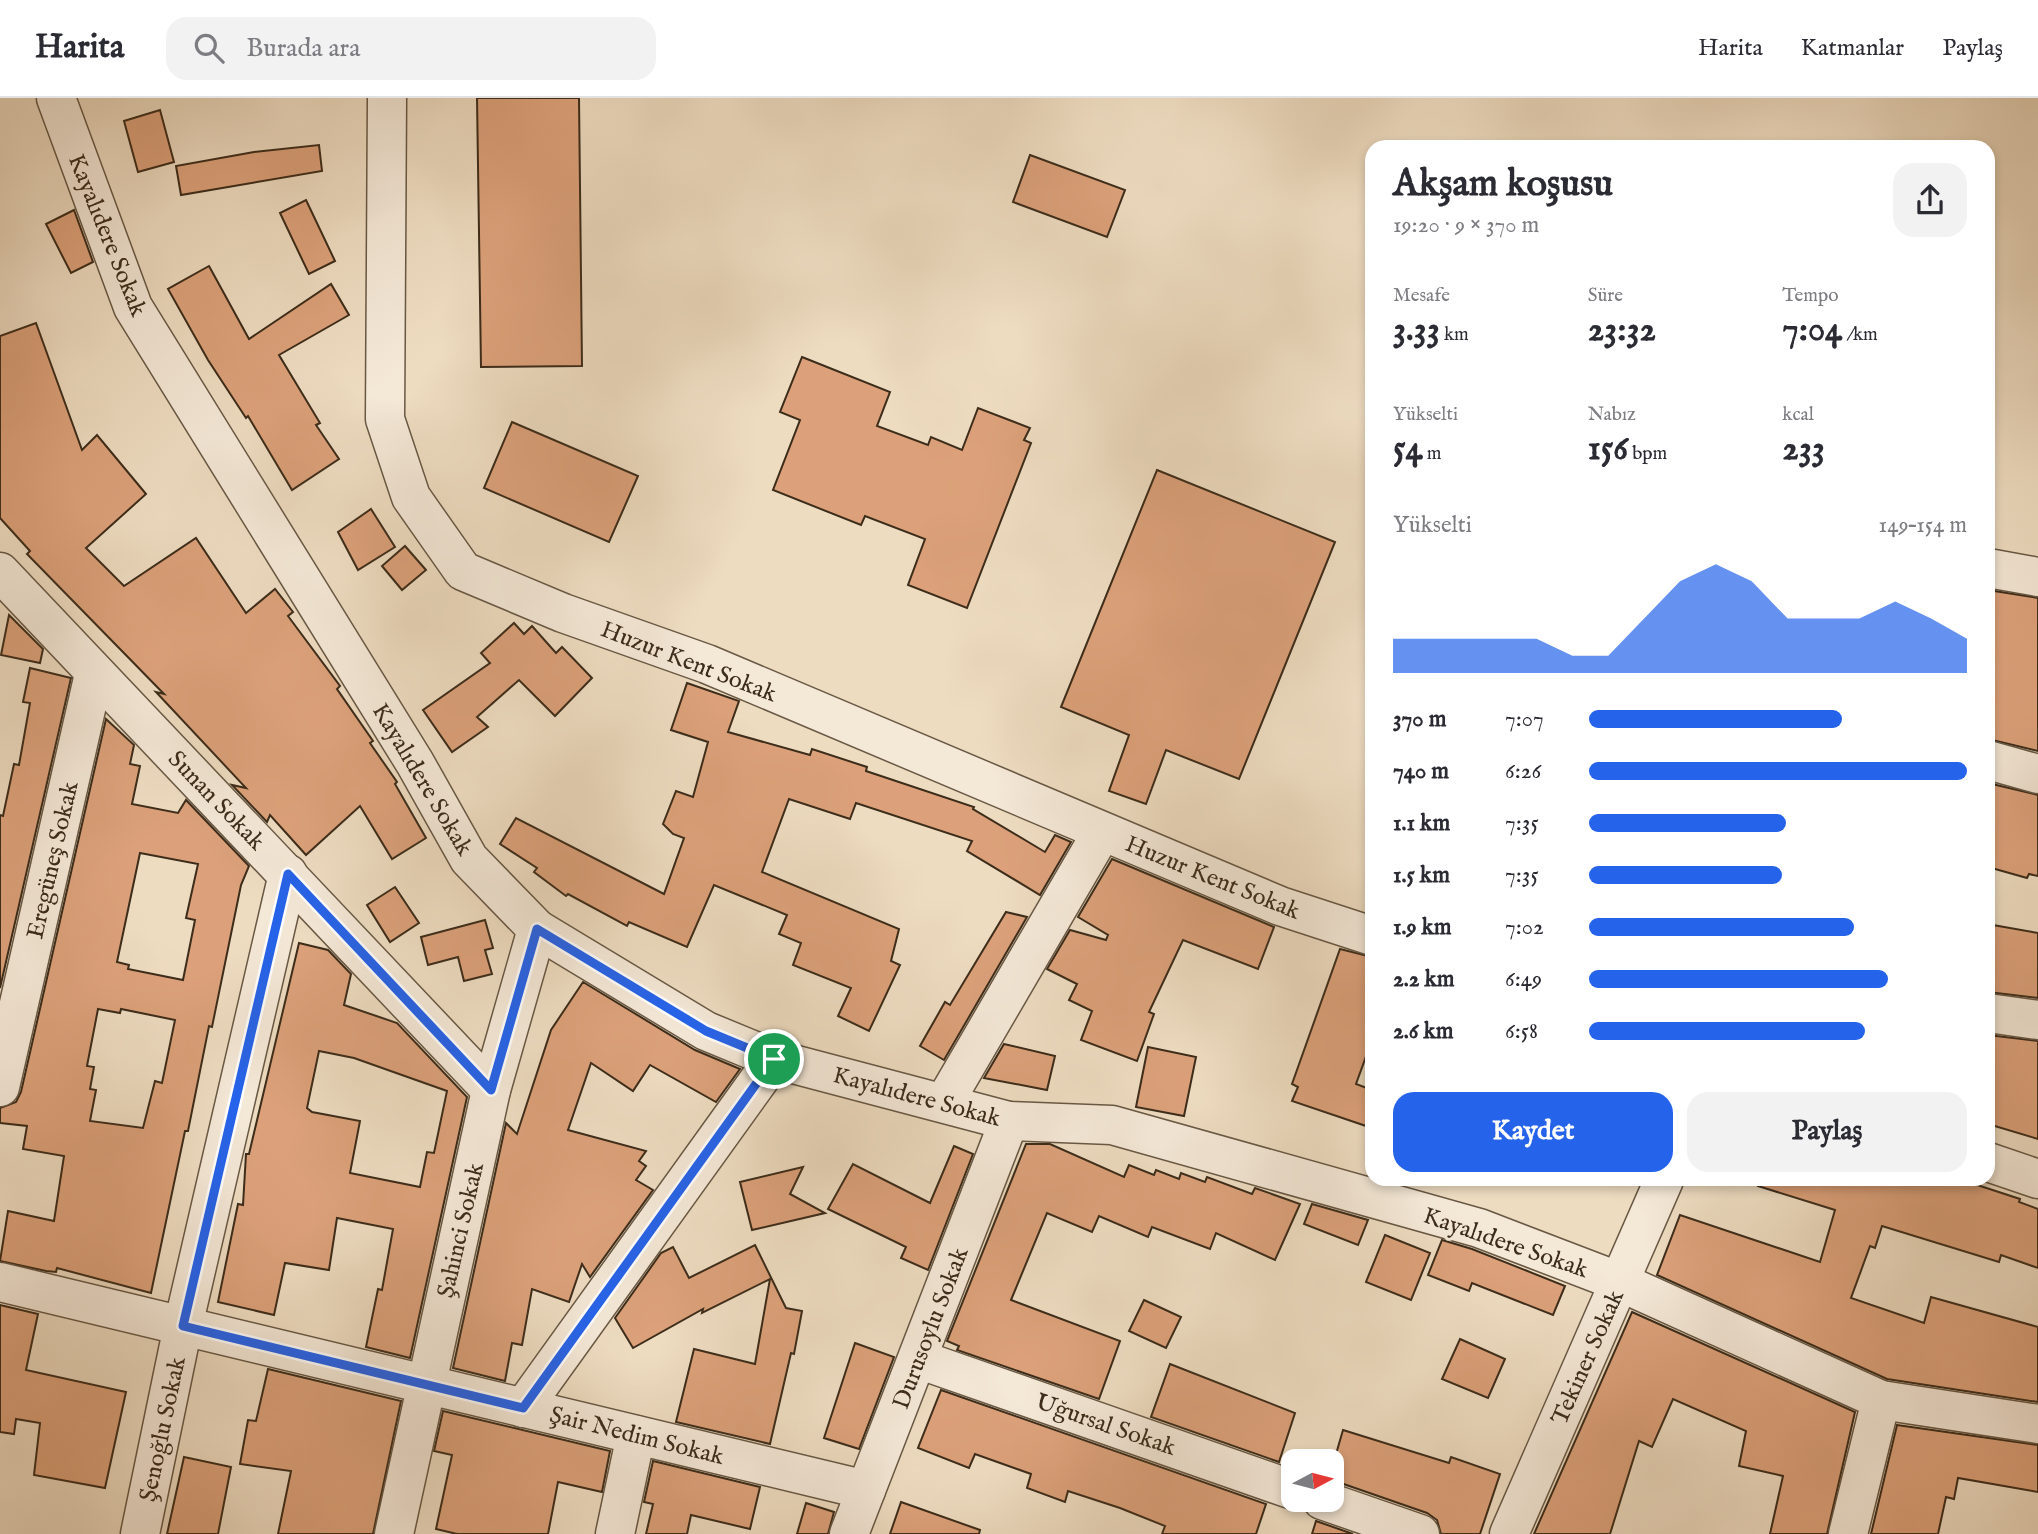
<!DOCTYPE html>
<html lang="tr">
<meta charset="utf-8">
<style>
:root{--surface:#fff;--page:#f2f2f3;--text:#2b2b33;--muted:#7c7c81;--line:#e1e1e2;--accent:#2563eb}
body{margin:0;font-family:"IM FELL English",serif;background:var(--page);color:var(--text);height:100vh;display:flex;flex-direction:column;font-size:26px;white-space:nowrap}
*{box-sizing:border-box;margin:0}
p{font-size:23px;color:var(--muted)}
.icon{flex:none;width:38px;height:38px;fill:none;stroke:currentColor;stroke-width:2;stroke-linecap:round;stroke-linejoin:round}
.map{position:relative;flex:1;overflow:hidden}
.drawer{position:absolute;left:1365px;top:42px;width:630px;height:1046px;display:flex;flex-direction:column;background:var(--surface);border-radius:21px;box-shadow:0 4px 10px #0003}
.drawer>*{flex:none}
.needle{width:46px;rotate:83deg}
.controls{position:absolute;left:1281px;top:1351px;display:grid;gap:14px}
.controls a{display:grid;place-items:center;width:63px;height:63px;border-radius:14px;background:var(--surface);box-shadow:0 4px 10px #0003;font-size:35px}
.pin{position:absolute;display:grid;place-items:center;width:60px;height:60px;color:#fff;margin:-30px;border:4px solid #fff;border-radius:50%;box-shadow:0 2px 7px #0007}
.round{display:grid;place-items:center;flex:none;width:74px;height:74px;border-radius:21px;background:var(--page)}
.summary{display:flex;align-items:center;justify-content:space-between;height:119px;padding:0 28px}
h1{font-size:38px;font-weight:800;line-height:52px}
.figures{display:grid;grid-template-columns:repeat(3,1fr);gap:10px;height:119px;padding:7px 28px}
.figures div{display:grid;align-content:center}
.figures b{font-size:35px;font-weight:800}
.figures small{font-size:19px;font-weight:400}
.figures p{font-size:19px}
.chart{height:196px;padding:14px 28px}
.chart p{display:flex;justify-content:space-between}
.chart svg{width:100%;height:126px;margin-top:7px;fill:var(--accent);opacity:.7}
.cta{display:flex;gap:14px;margin-top:auto;padding:14px 28px}
.cta a{flex:1;height:80px;border-radius:21px;background:var(--accent);color:#fff;font-size:28px;font-weight:800;line-height:80px;text-align:center}
.cta a+a{background:var(--page);color:var(--text)}
ul{padding:0 28px;list-style:none;font-size:23px}
li{display:grid;grid-template-columns:112px 84px 1fr;align-items:center;height:52px}
li i{height:18px;border-radius:9px;background:var(--accent)}
header{display:flex;align-items:center;gap:42px;box-sizing:border-box;height:98px;padding:0 35px;background:var(--surface);border-bottom:2px solid var(--line)}
header strong{font-size:33px}
nav{display:flex;gap:38px;margin-inline-start:auto;font-size:24px}
.search{width:490px;height:63px;background:var(--page);display:flex;align-items:center;gap:18px;box-sizing:border-box;padding:0 24px;border-radius:21px;color:var(--muted);font-size:26px}
.map>svg:first-child{display:block}
.building{fill:#dca17a;stroke:#3c2c1a;stroke-width:2;fill-rule:evenodd}
.lines{fill:none;stroke-linecap:round;stroke-linejoin:round}
.minor-casing{stroke:#685844;stroke-width:41}
.minor{stroke:#f4e8d7;stroke-width:38}
.route-casing{stroke:#fff;stroke-width:14}
.route{stroke:#2563eb;stroke-width:9}
.labels{text-anchor:middle;stroke-width:6;stroke-linejoin:round;paint-order:stroke}
.street-label{font-size:24px;fill:#3c2c1a;stroke:#f4e8d7}
</style>
<header>
<strong>Harita</strong>
<div class="search"><svg class="icon" aria-label="search" viewBox="0 0 24 24"><circle cx="10" cy="10" r="6"/><path d="M15 15l6 6"/></svg>Burada ara</div>
<nav><a>Harita</a><a>Katmanlar</a><a>Paylaş</a></nav>
</header>
<div class="map">
<svg width="2038" height="1436" viewBox="0 0 2038 1436">
<rect width="100%" height="100%" fill="#eedcc1"/>
<filter id="stains"><feTurbulence type="fractalNoise" baseFrequency=".00286" numOctaves="4"/><feColorMatrix values="0 0 0 0 .2 0 0 0 0 .09 0 0 0 0 .02 0 0 0 .5 -.17"/></filter>
<radialGradient id="worn" r=".72"><stop offset=".6" stop-color="#630" stop-opacity="0"/><stop offset="1" stop-color="#630" stop-opacity=".3"/></radialGradient>
<g class="building">
<path d="M477,0H579L582,268L481,269Z"/>
<path d="M160,12L174,64L138,74L124,23Z"/>
<path d="M319,47L322,73L181,97L176,68L254,54Z"/>
<path d="M1030,57L1125,92L1107,139L1013,104Z"/>
<path d="M306,102L335,163L309,176L280,115Z"/>
<path d="M74,112L93,164L71,175L46,126Z"/>
<path d="M209,168L249,241L331,186L349,217L279,257L320,325L316,327L339,361L292,392L248,318L246,320L208,262L168,191Z"/>
<path d="M36,225L82,352L97,337L146,396L86,450L124,488L196,440L246,515L275,491L293,514L288,518L340,588L337,591L373,643L370,645L397,684L395,686L426,740L392,761L360,708L306,757L270,717L267,724L232,687L246,690L156,594L164,596L27,456L30,453L0,420V238Z"/>
<path d="M802,259L890,294L877,328L928,347L931,339L962,352L978,310L1030,330L1024,342L1031,345L967,510L908,487L925,441L865,418L861,427L773,392L800,322L780,314Z"/>
<path d="M512,324L638,378L609,444L484,390Z"/>
<path d="M1157,372L1335,444L1239,681L1166,652L1146,706L1109,693L1129,637L1061,609Z"/>
<path d="M371,411L395,449L358,472L338,434Z"/>
<path d="M405,448L426,472L402,492L382,468Z"/>
<path d="M1988,492L2038,500V653L1988,641Z"/>
<path d="M9,517L43,551L40,565L1,557Z"/>
<path d="M514,525L524,536L532,528L556,555L562,549L592,580L555,618L519,582L477,619L488,629L452,654L423,612L490,565L481,555Z"/>
<path d="M30,570L71,580L0,890V717L3,718L14,666L19,667L30,605L23,604Z"/>
<path d="M687,585L739,603L728,634L810,657L812,651L867,669L866,673L974,709L973,711L1045,754L1055,737L1071,744L1040,797L967,753L972,743L856,705L850,721L789,701L762,774L899,831L891,863L900,867L869,933L838,918L851,890L793,867L801,845L779,836L787,817L714,787L687,849L629,824L627,828L568,796L566,798L534,774L537,770L500,746L516,720L664,796L684,740L673,736L663,726L676,693L693,699L708,644L671,632Z"/>
<path d="M106,621L134,647L130,666L140,668L132,706L178,715L186,702L249,768L241,787L212,929L209,928L188,1033H185L151,1195L57,1170L56,1174L46,1173L0,1163L8,1113L54,1123L64,1058L23,1051L27,1028L0,1025V1010L16,1004L21,994ZM140,755L198,766L186,820L195,822L183,882L128,871L129,867L117,864ZM98,911L120,915L121,911L175,922L162,985L155,983L143,1030L90,1023L96,992L90,991L94,969L87,968Z"/>
<path d="M1988,685L2038,697V778L2029,776L2027,780L1988,769Z"/>
<path d="M1112,761L1274,829L1258,871L1183,842L1149,914L1154,916L1137,963L1081,942L1092,913L1069,902L1077,886L1047,871L1070,832L1106,842L1108,837L1078,819Z"/>
<path d="M395,789L419,825L390,844L367,807Z"/>
<path d="M1006,814L1027,819L944,962L920,948L945,904L950,907Z"/>
<path d="M485,822L493,850L485,852L492,876L464,883L458,859L428,867L421,839Z"/>
<path d="M1993,827L2038,835V900L1988,894V857Z"/>
<path d="M299,845L328,852L351,876L344,907L397,925L467,999L410,1260L366,1249L378,1191L382,1192L393,1131L337,1120L329,1172L285,1165L274,1217L218,1204L238,1106L243,1107L246,1056H249ZM319,953L354,960L447,993L434,1055L427,1054L420,1089L350,1075L360,1023L312,1014L307,1010Z"/>
<path d="M1340,851L1372,859V942L1356,986L1372,992V1030L1292,1003L1298,989L1292,986Z"/>
<path d="M583,884L695,952L740,971L716,1004L650,967L633,993L591,965L568,1032L646,1053L639,1063L646,1068L636,1082L653,1092L590,1179L582,1166L569,1204L532,1191L522,1247L512,1245L505,1283L453,1270L506,1025L517,1036L551,932Z"/>
<path d="M1988,937L2038,943V1041L1988,1026Z"/>
<path d="M1004,946L1055,958L1047,992L984,980Z"/>
<path d="M1148,949L1196,959L1184,1018L1136,1009Z"/>
<path d="M1026,1046H1050L1124,1079L1129,1067L1154,1077L1156,1072L1179,1081L1181,1075L1205,1084L1207,1079L1252,1096L1255,1090L1300,1106L1275,1162L1216,1135L1210,1151L1152,1129L1148,1139L1099,1118L1092,1134L1047,1115L1011,1202L1120,1243L1099,1301L957,1252L959,1248L947,1243Z"/>
<path d="M954,1048L973,1056L928,1172L901,1160L906,1149L828,1111L853,1066L930,1105Z"/>
<path d="M803,1069L790,1096L825,1115L752,1132L740,1084Z"/>
<path d="M1759,1082H1962L2020,1101L2019,1104L2038,1111V1170L2001,1157L1999,1164L1882,1128L1875,1150L1870,1148L1851,1200L1924,1225L1931,1199L2038,1229V1304L1887,1281L1657,1177L1680,1117L1820,1164L1835,1112L1758,1088Z"/>
<path d="M1312,1106L1368,1122L1358,1147L1304,1126Z"/>
<path d="M1385,1137L1430,1155L1411,1202L1366,1184Z"/>
<path d="M1442,1142L1472,1151L1565,1188L1553,1217L1472,1185L1469,1193L1428,1177Z"/>
<path d="M755,1147L786,1210L802,1213L794,1256L791,1255L770,1346L676,1324L694,1251L755,1266L770,1181L702,1215L703,1211L633,1250L615,1220L661,1155L673,1149L689,1180Z"/>
<path d="M1144,1202L1181,1219L1166,1250L1129,1233Z"/>
<path d="M0,1207L38,1216L26,1272L126,1294L105,1390L34,1377L40,1325L16,1321L14,1336L0,1334Z"/>
<path d="M1632,1214L1855,1314L1827,1436H1770L1783,1378L1739,1368L1746,1333L1673,1301L1652,1349L1639,1343L1610,1436H1534Z"/>
<path d="M1460,1241L1505,1261L1488,1300L1442,1281Z"/>
<path d="M855,1245L894,1259L859,1351L824,1340Z"/>
<path d="M1170,1266L1295,1315L1279,1364L1151,1319Z"/>
<path d="M268,1271L401,1303L373,1436H278L291,1373L240,1366L248,1322L256,1323Z"/>
<path d="M941,1292L1266,1406L1256,1436H1162L1165,1428L1120,1410L1068,1393L1065,1404L1027,1390L1031,1376L975,1356L969,1370L918,1350Z"/>
<path d="M443,1313L610,1353L602,1394L558,1384L548,1436H457L436,1431L452,1357L434,1353Z"/>
<path d="M1897,1327L2038,1347V1394L1958,1380L1954,1401L1946,1399L1938,1436H1871Z"/>
<path d="M1343,1332L1449,1365L1451,1359L1500,1376L1480,1436H1441L1437,1422L1427,1415L1332,1382V1370Z"/>
<path d="M184,1359L231,1369L218,1436H167Z"/>
<path d="M653,1363L760,1389L750,1431L691,1417L687,1436H646L653,1406L644,1404Z"/>
<path d="M901,1404L980,1432L979,1436H890Z"/>
<path d="M806,1405L834,1414L828,1436H797Z"/>
<path d="M1316,1423L1353,1436H1312Z"/>
</g>
<g class="lines">
<defs>
<g id="minor">
<path d="M56,0L133,209L415,665L469,761L537,831L706,933L774,961L1009,1023L1112,1027L1479,1130L1620,1184L1881,1302L2038,1326"/>
<path d="M387,0L385,321L411,399L463,473L563,515L707,566L1280,808L1372,838"/>
<path d="M1988,470L2038,479"/>
<path d="M0,474L491,992"/>
<path d="M1988,662L2038,676"/>
<path d="M1988,915L2038,922"/>
<path d="M0,989L94,576"/>
<path d="M944,1005L1102,734"/>
<path d="M1988,1064L2038,1081"/>
<path d="M0,1184L866,1392"/>
<path d="M918,1261L1293,1392"/>
<path d="M523,1310L774,961"/>
<path d="M1322,1402L1420,1436"/>
<path d="M140,1436L183,1228L288,776"/>
<path d="M394,1436L491,992L537,831"/>
<path d="M615,1436L636,1337"/>
<path d="M849,1436L1009,1023"/>
<path d="M1509,1436L1664,1082"/>
<path d="M1848,1436L1881,1302"/>
</g>
</defs>
<use href="#minor" class="minor-casing"/>
<use href="#minor" class="minor"/>
</g>
<g class="lines">
<defs>
<path id="route" d="M288,776L491,992L537,831L706,933L774,961L523,1310L183,1228Z"/>
</defs>
<use href="#route" class="route-casing"/>
<use href="#route" class="route"/>
</g>
<g class="labels">
<g class="street-label">
<text transform="translate(108 137) rotate(68)" y="8">Kayalıdere Sokak</text>
<text transform="translate(689 563) rotate(21)" y="8">Huzur Kent Sokak</text>
<text transform="translate(423 681) rotate(59)" y="8">Kayalıdere Sokak</text>
<text transform="translate(217 702) rotate(46)" y="8">Sunan Sokak</text>
<text transform="translate(52 762) rotate(-77)" y="8">Eregüneş Sokak</text>
<text transform="translate(1213 779) rotate(22)" y="8">Huzur Kent Sokak</text>
<text transform="translate(917 998) rotate(15)" y="8">Kayalıdere Sokak</text>
<text transform="translate(460 1132) rotate(-77)" y="8">Şahinci Sokak</text>
<text transform="translate(1506 1144) rotate(19)" y="8">Kayalıdere Sokak</text>
<text transform="translate(930 1230) rotate(-69)" y="8">Durusoylu Sokak</text>
<text transform="translate(1587 1259) rotate(-66)" y="8">Tekiner Sokak</text>
<text transform="translate(1106 1326) rotate(19)" y="8">Uğursal Sokak</text>
<text transform="translate(162 1331) rotate(-78)" y="8">Şenoğlu Sokak</text>
<text transform="translate(637 1337) rotate(14)" y="8">Şair Nedim Sokak</text>
</g>
</g>
<rect width="100%" height="100%" filter="url(#stains)"/>
<rect width="100%" height="100%" fill="url(#worn)"/>
</svg>
<div class="controls">
<a><svg class="needle" viewBox="-14 -14 28 28"><path d="M0-13l5 13h-10z" fill="#e53935"/><path d="M0 13l5-13h-10z" fill="#7c7c81"/></svg></a>
</div>
<div class="pin" style="left:774px;top:961px;background:#1e9e55"><svg class="icon" aria-label="arrive" viewBox="0 0 24 24"><path d="M6 21V4h12l-3 4 3 4H6"/></svg></div>
<section class="drawer">
<div class="summary"><div><h1>Akşam koşusu</h1><p>19:20 · 9 × 370 m</p></div><a class="round"><svg class="icon" aria-label="share" viewBox="0 0 24 24"><path d="M12 15V3M7 8l5-5 5 5M5 13v7h14v-7"/></svg></a></div>
<div class="figures">
<div><p>Mesafe</p><b>3.33<small> km</small></b></div>
<div><p>Süre</p><b>23:32</b></div>
<div><p>Tempo</p><b>7:04<small> /km</small></b></div>
</div>
<div class="figures">
<div><p>Yükselti</p><b>54<small> m</small></b></div>
<div><p>Nabız</p><b>156<small> bpm</small></b></div>
<div><p>kcal</p><b>233</b></div>
</div>
<div class="chart"><p><span>Yükselti</span>149–154 m</p>
<svg viewBox="0 0 160 44" preserveAspectRatio="none"><path d="M0 44V32L10 32L20 32L30 32L40 32L50 38L60 38L70 25L80 12L90 6L100 12L110 25L120 25L130 25L140 19L150 25L160 32V44z"/></svg>
</div>
<ul>
<li><b>370 m</b>7:07<i style="width:67%"></i></li>
<li><b>740 m</b>6:26<i style="width:100%"></i></li>
<li><b>1.1 km</b>7:35<i style="width:52%"></i></li>
<li><b>1.5 km</b>7:35<i style="width:51%"></i></li>
<li><b>1.9 km</b>7:02<i style="width:70%"></i></li>
<li><b>2.2 km</b>6:49<i style="width:79%"></i></li>
<li><b>2.6 km</b>6:58<i style="width:73%"></i></li>
</ul>
<div class="cta"><a>Kaydet</a><a>Paylaş</a></div>
</section>
</div>
